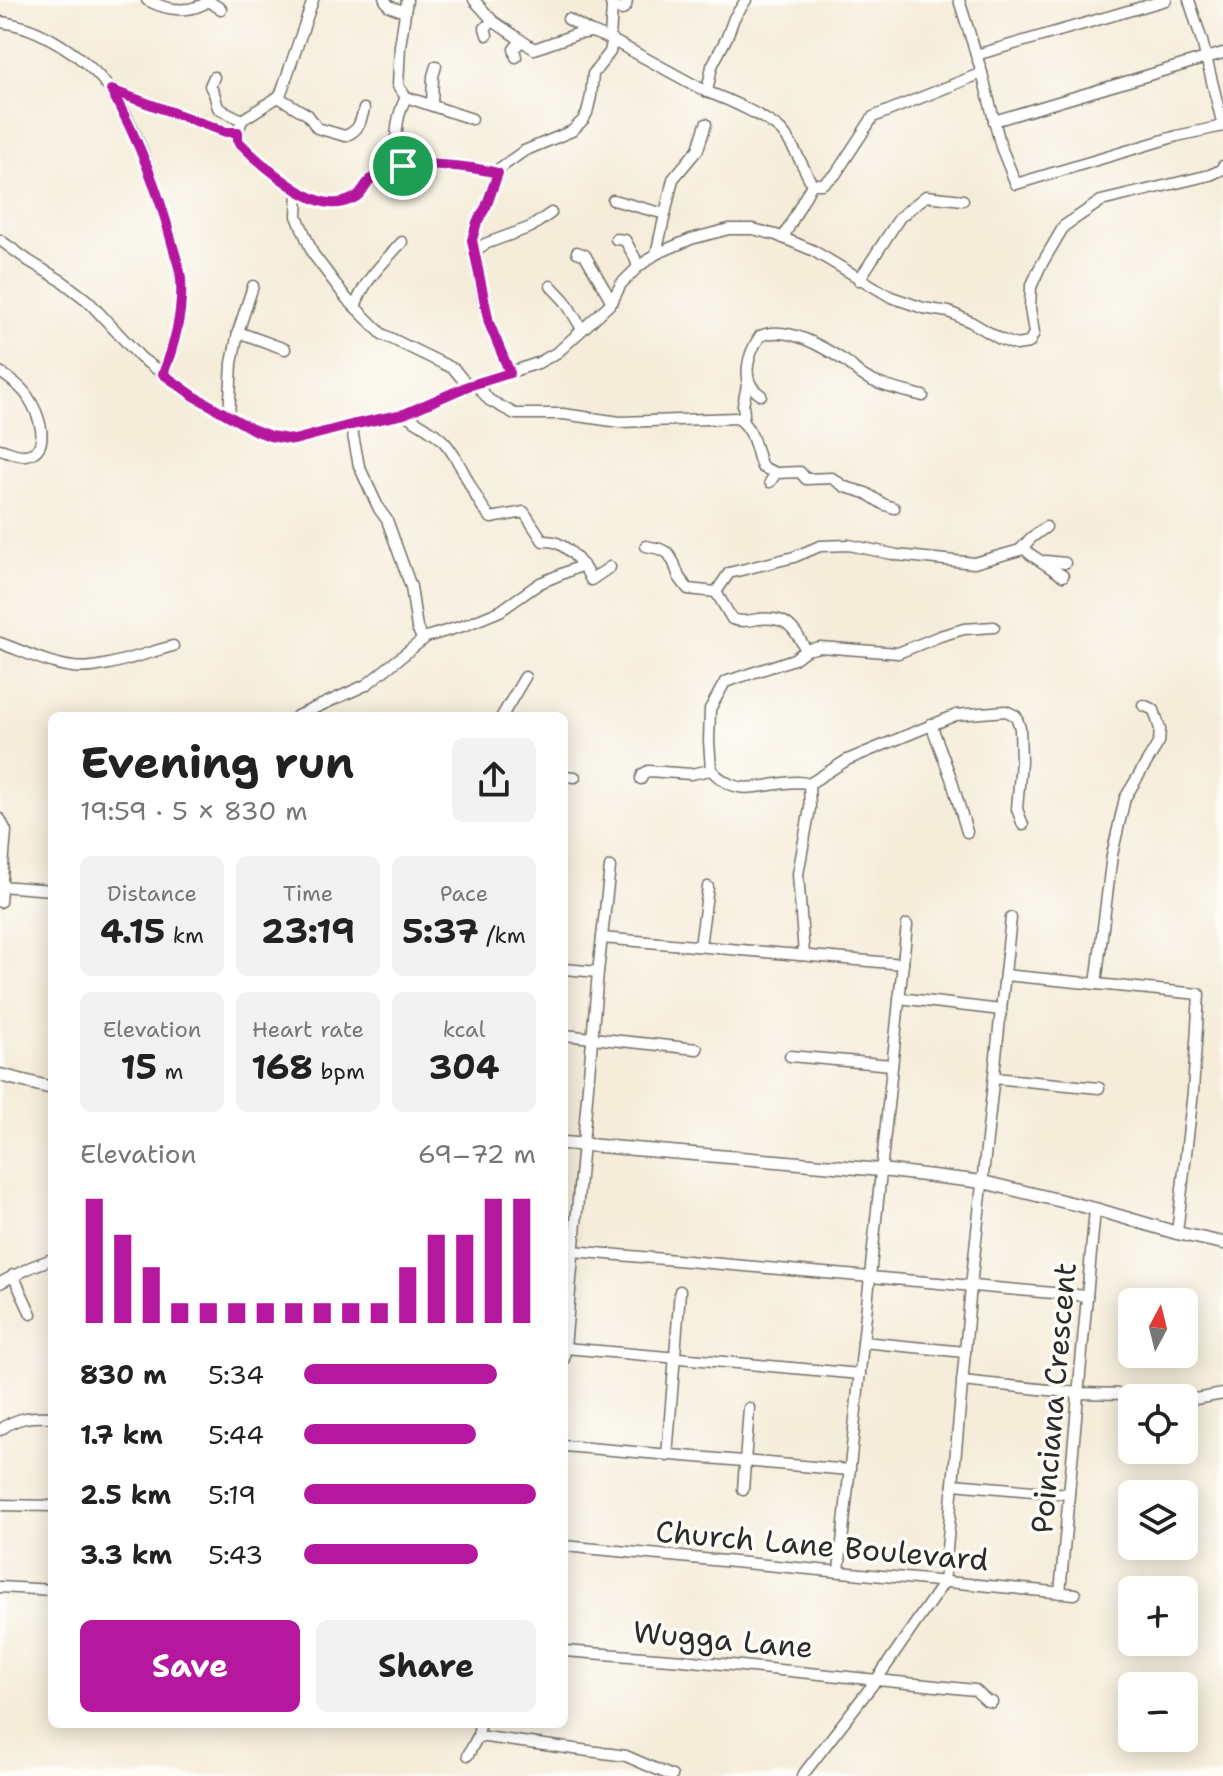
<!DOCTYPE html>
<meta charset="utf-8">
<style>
:root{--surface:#fff;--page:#f2f2f2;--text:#222;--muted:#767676;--accent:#b5179e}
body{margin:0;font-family:"Shantell Sans",sans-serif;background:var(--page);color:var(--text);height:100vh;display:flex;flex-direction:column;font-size:30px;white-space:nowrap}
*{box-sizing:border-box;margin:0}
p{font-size:26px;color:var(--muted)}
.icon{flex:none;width:44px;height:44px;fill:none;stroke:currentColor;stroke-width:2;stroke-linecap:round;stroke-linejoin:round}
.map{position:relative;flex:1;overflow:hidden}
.sheet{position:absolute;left:48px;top:712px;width:520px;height:1016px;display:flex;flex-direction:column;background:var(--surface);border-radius:12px;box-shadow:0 4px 20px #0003}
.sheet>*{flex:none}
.needle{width:52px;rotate:7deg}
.fabs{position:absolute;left:1118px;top:1288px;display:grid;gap:16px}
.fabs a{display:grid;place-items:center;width:80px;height:80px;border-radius:12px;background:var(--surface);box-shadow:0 4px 20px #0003;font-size:40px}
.pin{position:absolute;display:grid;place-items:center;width:68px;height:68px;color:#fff;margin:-34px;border:4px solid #fff;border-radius:50%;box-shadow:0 2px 8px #0007}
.round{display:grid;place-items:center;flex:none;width:84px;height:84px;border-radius:12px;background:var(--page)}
.overview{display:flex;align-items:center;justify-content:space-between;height:136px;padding:0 32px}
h1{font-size:44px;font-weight:700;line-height:60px}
.stats{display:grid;grid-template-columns:repeat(3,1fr);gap:12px;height:136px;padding:8px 32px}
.stats div{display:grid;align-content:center;border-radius:12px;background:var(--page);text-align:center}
.stats b{font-size:34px;font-weight:700}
.stats small{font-size:22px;font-weight:400}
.stats p{font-size:22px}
.chart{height:224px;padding:16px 32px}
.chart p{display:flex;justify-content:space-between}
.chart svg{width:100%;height:144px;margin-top:8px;stroke:var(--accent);stroke-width:6}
.cta{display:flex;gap:16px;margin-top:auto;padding:16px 32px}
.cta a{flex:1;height:92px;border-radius:12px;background:var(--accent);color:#fff;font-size:32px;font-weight:700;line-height:92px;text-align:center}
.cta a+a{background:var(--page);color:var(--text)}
ul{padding:0 32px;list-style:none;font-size:26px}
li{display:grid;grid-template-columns:128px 96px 1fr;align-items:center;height:60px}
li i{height:20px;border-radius:10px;background:var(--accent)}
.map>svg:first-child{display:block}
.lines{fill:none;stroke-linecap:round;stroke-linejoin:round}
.minor-casing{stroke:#726f68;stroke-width:13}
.tertiary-casing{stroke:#726f68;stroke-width:15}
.minor{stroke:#fff;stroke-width:10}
.tertiary{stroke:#fff;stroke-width:12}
.route-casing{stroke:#fff;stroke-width:16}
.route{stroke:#b5179e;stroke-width:10}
.labels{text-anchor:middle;stroke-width:7;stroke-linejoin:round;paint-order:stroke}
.street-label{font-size:30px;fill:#2b2b2b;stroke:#fdfcf7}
</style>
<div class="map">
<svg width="1223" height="1776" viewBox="0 0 1223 1776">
<rect width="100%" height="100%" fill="#fdfcf7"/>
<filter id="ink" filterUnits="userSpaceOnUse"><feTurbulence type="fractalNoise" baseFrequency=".0125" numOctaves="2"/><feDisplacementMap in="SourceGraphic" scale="16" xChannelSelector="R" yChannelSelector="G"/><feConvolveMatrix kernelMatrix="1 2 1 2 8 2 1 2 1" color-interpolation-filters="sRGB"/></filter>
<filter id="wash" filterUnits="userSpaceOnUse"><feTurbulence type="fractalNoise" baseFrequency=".006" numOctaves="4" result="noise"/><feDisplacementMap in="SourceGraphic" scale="32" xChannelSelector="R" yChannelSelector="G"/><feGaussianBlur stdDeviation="1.8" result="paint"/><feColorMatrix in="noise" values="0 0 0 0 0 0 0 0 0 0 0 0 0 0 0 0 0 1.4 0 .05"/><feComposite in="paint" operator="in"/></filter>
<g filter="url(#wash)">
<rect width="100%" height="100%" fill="#f5edda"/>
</g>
<g filter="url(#ink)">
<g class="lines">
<defs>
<g id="minor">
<path d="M147,0C168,11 191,14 210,0"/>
<path d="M313,0L281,93L278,97L242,120L238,132V141C257,162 303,201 330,203C338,204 348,201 354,198C363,194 364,185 370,180C375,175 386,170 392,168C415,160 473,167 498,173"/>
<path d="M385,0L389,6L405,12"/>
<path d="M407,0L400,46L398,86L406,97L472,119"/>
<path d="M474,0L493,21L534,49L577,34L592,32L610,39L707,92C725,98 774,120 784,134C795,148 803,167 812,184H822L835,175L873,117L982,73"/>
<path d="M610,0L612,7L610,39"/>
<path d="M959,0L982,73L1001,147L1016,184L1177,136L1223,126L1202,41L1189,0"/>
<path d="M210,2L221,9"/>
<path d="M612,7L622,10L626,6L627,0"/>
<path d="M568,19L591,32"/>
<path d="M0,22C40,26 88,58 111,91C136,126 149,169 162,209C168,229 179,259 181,279C183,312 175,344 163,374"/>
<path d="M487,35L485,28L493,21"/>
<path d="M976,55L1166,0"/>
<path d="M516,57L514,49L521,41"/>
<path d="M214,77L210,86L214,93L218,108L242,120"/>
<path d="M112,90L226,132H238"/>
<path d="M707,92L712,66L727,37L734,18L746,0"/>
<path d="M278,97L308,115L317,128L345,136C359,130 360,124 364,109"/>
<path d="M432,105L433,76L436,66"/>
<path d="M994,121L1223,53"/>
<path d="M403,166C393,143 395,120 406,97"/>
<path d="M298,191L297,216L313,254L347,299L382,334L454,369L468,386"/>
<path d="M613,200L665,214"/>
<path d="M783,238L812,184"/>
<path d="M616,239L625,240L635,258L638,267"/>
<path d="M0,240L29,261L62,281L88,301L141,358L194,396L252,429L270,436L294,440L351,425L404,414L468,386L538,363L558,352L596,317L612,302L621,284L638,267L656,254L691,239L729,229H753L776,235L812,250L891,297L923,308L949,312L971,322L1000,339L1016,345L1029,343L1034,333L1030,308L1031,287L1040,267L1064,226L1101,201L1210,175L1221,170L1223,166"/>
<path d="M473,252L485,244L531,227L551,213"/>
<path d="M577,252L585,255L612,302"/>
<path d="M656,254L673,179L698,149L706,124"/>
<path d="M859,280L900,217L926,196L963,200"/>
<path d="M551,286L565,301L582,329"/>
<path d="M355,307C364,280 384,262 402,242"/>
<path d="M238,332L285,349"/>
<path d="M0,372C10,379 22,387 28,397C38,411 54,452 25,455C17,456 8,451 0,449"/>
<path d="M510,373L489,323L483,299L472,240L477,222L486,207L491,190L500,168L524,151L572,131L583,120L587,113L591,96L593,74L610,52L612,42"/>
<path d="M476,384L489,400L515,414H563L620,422L737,418C755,429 755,450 762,467L776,473"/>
<path d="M761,395C739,382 748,354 760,336C787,324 825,348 848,363C853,367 857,372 862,375C877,386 905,391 923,396"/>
<path d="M404,414C417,423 435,431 445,443C465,466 471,496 491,518L524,512L543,541C547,541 553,541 557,543C571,549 585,566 591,580L610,567"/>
<path d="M229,416L232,363L238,332L253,286"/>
<path d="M742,420L744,414L743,405L748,380"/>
<path d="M351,425L359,466L379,509L387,520L411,587L417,628L423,640"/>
<path d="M770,482L776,473L800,472L806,479L832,478L845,487L866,493L883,504L894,508"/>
<path d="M646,546L660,549L668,553L674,563L679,577L688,589L716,592L729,573L794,557L820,546L849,545L897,555L974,563L1020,550L1031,538L1046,527"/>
<path d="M1024,548L1030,554L1063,576"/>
<path d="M1045,561L1065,563"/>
<path d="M716,592L732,619C741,622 748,621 758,619C787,616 793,626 806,650L794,659L725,682L710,709L709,741L711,770C736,796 752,787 784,783C793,782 801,781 809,784L810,808L798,874L804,955"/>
<path d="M0,643C23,651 48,664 73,667C100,671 145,653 173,646"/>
<path d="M806,650L820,647L898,653L940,636L964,629L994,627"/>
<path d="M297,716L366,685L426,637L466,625L500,611L540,583L583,565"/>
<path d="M502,716L525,677"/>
<path d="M931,724L951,778L967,832"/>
<path d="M564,776L575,777"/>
<path d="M641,779L643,774L648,771L691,774L711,770"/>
<path d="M809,784L847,760L956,715L1006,711L1016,716L1020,728L1021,761L1017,809L1023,825"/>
<path d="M0,819L6,831L0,902"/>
<path d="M0,886L52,890"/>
<path d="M602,938L903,964"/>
<path d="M700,946L708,887"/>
<path d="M564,969L598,972"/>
<path d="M1005,975L1199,994L1193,1092L1177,1233"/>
<path d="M1096,984L1112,855L1125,798L1159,742L1160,729L1154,710L1143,705"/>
<path d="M899,998L1001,1010"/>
<path d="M564,1035L697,1049"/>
<path d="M790,1056L892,1065"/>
<path d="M994,1078L1099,1088"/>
<path d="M573,1251L1087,1296"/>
<path d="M13,1275L31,1314"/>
<path d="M0,1283L31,1267L52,1259"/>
<path d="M863,1342L965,1352"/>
<path d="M565,1348L860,1374"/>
<path d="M564,1359L598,972L610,867"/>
<path d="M962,1381L1078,1393L1125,1394L1139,1398"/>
<path d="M1184,1401L1223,1394"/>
<path d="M0,1430C17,1417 31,1416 52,1417"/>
<path d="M564,1446L850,1470"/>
<path d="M667,1456L680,1291"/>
<path d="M953,1484L1069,1494"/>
<path d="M743,1490L749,1408"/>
<path d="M0,1505L52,1506"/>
<path d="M564,1546L1075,1594"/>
<path d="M839,1571L907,925"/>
<path d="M0,1587L52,1590"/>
<path d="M1060,1593L1095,1209"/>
<path d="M564,1651L683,1660L975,1690L987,1701L992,1702"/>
<path d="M478,1736L626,1756L672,1776"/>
<path d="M468,1755L478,1736L480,1724"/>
<path d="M802,1776L877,1679L944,1582L971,1286L1011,918"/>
</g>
<g id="tertiary">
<path d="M0,1075L52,1088"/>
<path d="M564,1143L881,1170L983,1182L1095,1209L1177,1233L1223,1243"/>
</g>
</defs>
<use href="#minor" class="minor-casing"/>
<use href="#tertiary" class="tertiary-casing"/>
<use href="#minor" class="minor"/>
<use href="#tertiary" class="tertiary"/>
</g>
</g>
<g class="lines" filter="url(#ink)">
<defs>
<path id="route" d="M111,90L226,132H238V141C257,161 303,201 330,203C338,204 348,201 354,198C363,194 364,185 370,180C375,175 386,170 392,168C416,160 473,167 498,173L486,207L477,222L472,240L489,323L510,373L468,386L404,414L351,425L294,440L270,436L252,429L194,396L163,374C175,344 183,312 181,279C180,267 175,255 172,243C158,189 138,139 111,90Z"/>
</defs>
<use href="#route" class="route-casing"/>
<use href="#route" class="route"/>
</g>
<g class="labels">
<g class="street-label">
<text transform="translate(1054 1398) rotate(-85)" y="10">Poinciana Crescent</text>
<text transform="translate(822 1546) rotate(5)" y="10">Church Lane Boulevard</text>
<text transform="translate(723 1640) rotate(5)" y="10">Wugga Lane</text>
</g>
</g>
</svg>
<div class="fabs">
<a><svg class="needle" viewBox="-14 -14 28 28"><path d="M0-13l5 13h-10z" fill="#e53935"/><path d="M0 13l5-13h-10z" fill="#767676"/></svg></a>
<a><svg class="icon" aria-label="locate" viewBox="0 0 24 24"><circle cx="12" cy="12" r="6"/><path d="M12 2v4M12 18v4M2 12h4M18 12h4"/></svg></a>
<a><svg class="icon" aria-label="layers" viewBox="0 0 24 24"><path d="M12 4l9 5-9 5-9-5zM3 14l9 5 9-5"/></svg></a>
<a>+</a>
<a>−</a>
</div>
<div class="pin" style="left:403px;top:166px;background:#1e9e55"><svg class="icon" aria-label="arrive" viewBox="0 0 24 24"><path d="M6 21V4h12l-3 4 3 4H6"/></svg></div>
<section class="sheet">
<div class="overview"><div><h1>Evening run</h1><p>19:59 · 5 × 830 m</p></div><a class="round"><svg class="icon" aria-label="share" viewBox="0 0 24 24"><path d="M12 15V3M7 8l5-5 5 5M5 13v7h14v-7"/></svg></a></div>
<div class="stats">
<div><p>Distance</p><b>4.15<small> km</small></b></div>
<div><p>Time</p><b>23:19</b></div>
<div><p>Pace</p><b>5:37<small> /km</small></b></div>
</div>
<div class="stats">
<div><p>Elevation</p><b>15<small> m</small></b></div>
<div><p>Heart rate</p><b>168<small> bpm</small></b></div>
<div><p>kcal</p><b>304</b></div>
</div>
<div class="chart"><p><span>Elevation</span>69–72 m</p>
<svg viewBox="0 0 160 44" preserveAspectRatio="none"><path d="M5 44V6M15 44V17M25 44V27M35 44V38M45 44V38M55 44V38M65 44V38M75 44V38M85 44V38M95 44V38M105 44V38M115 44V27M125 44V17M135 44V17M145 44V6M155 44V6"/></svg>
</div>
<ul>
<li><b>830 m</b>5:34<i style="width:83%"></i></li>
<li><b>1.7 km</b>5:44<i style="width:74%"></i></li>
<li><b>2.5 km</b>5:19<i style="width:100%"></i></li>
<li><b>3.3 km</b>5:43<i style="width:75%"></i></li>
</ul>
<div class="cta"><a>Save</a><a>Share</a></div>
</section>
</div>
